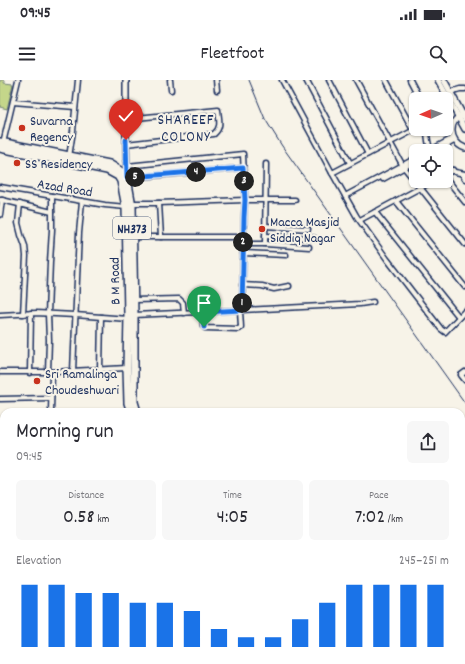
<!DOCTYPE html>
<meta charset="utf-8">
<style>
:root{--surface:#fff;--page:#f7f7f7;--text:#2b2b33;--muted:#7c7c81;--accent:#1a73e8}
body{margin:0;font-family:Dekko,sans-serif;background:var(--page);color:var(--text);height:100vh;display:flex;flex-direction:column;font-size:15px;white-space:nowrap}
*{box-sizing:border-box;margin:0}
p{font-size:13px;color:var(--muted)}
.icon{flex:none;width:22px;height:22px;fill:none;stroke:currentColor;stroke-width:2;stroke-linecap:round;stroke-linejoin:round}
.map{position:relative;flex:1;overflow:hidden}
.details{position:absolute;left:0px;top:328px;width:465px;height:256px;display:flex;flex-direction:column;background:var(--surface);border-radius:12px 12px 0 0;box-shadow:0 1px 3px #0004}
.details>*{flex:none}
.needle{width:26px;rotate:268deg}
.tools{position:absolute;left:409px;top:12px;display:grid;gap:8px}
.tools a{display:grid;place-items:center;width:44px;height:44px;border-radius:6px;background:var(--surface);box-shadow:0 1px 3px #0004;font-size:20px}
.pin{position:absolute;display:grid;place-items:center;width:34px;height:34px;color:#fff;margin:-41px -17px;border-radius:50% 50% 50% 0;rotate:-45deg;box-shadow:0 0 4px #0007}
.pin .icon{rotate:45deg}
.km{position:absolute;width:20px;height:20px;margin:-10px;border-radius:50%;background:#222;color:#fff;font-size:11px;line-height:20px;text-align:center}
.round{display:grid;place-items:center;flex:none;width:42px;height:42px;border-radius:6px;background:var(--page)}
.headline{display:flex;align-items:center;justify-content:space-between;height:68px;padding:0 16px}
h1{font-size:22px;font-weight:600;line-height:30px}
.stats{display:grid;grid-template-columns:repeat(3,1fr);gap:6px;height:68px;padding:4px 16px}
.stats div{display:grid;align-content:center;border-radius:6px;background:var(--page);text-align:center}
.stats b{font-size:20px;font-weight:600}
.stats small{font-size:11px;font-weight:400}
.stats p{font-size:11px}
.chart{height:112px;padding:8px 16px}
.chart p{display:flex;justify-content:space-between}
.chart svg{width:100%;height:72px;margin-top:4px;stroke:var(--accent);stroke-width:6}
.status{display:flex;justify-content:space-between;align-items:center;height:28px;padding:0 20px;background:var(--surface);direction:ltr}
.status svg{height:11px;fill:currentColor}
header{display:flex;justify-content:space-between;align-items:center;height:52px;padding:0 16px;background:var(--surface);font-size:18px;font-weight:600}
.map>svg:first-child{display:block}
.green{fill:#c4d68a;stroke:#708274}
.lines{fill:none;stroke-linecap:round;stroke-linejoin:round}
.minor-casing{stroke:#1b2f5e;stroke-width:7}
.tertiary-casing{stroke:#1b2f5e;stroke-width:8}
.primary-casing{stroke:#1b2f5e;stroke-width:9}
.trunk-casing{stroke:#1b2f5e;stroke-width:10}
.minor{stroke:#f7f3e8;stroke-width:4}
.tertiary{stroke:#f7f3e8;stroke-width:5}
.primary{stroke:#f7f3e8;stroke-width:6}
.trunk{stroke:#f7f3e8;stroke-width:7}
.rail{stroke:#1b2f5e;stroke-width:1}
.route-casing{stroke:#fff;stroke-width:8}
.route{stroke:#1a73e8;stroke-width:5}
.poi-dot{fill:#c8321e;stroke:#f7f3e8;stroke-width:1.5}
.labels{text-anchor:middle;stroke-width:4;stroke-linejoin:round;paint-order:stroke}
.shield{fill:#f7f3e8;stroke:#5d6a87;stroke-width:1}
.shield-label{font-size:13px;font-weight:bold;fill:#1b2f5e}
.poi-label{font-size:14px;fill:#1b2f5e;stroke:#f7f3e8;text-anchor:start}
.street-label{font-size:14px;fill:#1b2f5e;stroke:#f7f3e8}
.neighbourhood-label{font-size:15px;letter-spacing:1px;fill:#1b2f5e;stroke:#f7f3e8}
</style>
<div class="status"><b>09:45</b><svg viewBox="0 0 49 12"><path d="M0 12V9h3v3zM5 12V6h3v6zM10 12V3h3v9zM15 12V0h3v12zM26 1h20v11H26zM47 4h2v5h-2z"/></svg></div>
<header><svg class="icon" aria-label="menu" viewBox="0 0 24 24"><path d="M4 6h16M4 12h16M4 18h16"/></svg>Fleetfoot<svg class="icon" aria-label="search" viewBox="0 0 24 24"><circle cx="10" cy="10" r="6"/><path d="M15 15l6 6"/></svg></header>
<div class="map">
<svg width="465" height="584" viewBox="0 0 465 584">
<rect width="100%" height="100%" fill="#f7f3e8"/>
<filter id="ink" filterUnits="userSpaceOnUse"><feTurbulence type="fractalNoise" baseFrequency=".025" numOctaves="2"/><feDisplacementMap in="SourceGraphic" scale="8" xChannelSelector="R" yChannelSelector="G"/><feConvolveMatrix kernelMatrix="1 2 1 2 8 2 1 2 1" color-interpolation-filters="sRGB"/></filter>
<g filter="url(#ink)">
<path class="green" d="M0,0H4V3L13,4L7,29L0,27Z"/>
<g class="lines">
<defs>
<g id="minor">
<path d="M170,0L171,10"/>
<path d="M216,0L217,10"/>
<path d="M282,0L331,91L357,137L387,179L441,249L445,252L465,231"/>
<path d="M306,0L350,83"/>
<path d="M329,0L368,74"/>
<path d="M356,0L403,86L465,164"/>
<path d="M386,0L413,50"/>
<path d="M410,0L420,19"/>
<path d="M450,12L460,9H465"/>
<path d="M13,22L75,27"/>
<path d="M427,49C427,57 428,64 431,71"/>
<path d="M3,63L18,0"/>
<path d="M126,64L214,54C222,47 219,40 218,30L126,39"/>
<path d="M429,71L453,58"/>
<path d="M436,71L454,61"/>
<path d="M69,77L73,51L78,0"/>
<path d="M127,86L243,74L245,120L244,137L242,230L134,235"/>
<path d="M446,87L455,92L465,94"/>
<path d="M332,93L416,49"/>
<path d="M446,94L453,90"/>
<path d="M462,94L465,99"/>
<path d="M127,98L243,88"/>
<path d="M446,98L465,122"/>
<path d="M383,99L416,81"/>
<path d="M0,107L105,125L126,127"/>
<path d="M345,116L416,78"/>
<path d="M0,120H2L0,135"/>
<path d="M2,120L52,132"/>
<path d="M396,121L465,207"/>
<path d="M131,123H159L245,120H295"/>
<path d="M159,123L161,157"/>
<path d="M20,124L18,143L21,155L25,166L26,176L23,234"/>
<path d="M375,132L459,237"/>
<path d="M360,140L433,101"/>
<path d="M266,146L308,149"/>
<path d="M265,156L314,158"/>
<path d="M133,157H243"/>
<path d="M243,164H265L309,167"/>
<path d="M265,164L266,84"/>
<path d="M243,173L286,175"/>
<path d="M242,205L262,206L274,209L289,206"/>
<path d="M134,220L179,219L183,223L184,233"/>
<path d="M242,230L360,224L373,222"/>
<path d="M203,232V246L205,248L238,249L240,248L241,247L240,231"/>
<path d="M0,235L36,233L75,235L128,239"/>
<path d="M100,290L101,237"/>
<path d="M73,291L79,153L82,121"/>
<path d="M0,292H52L127,288"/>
<path d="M48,292L49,260L48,234L50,182L52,150V116"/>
<path d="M465,292L461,295L465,300"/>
<path d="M30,293L31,233"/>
<path d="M0,319L51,318"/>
<path d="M51,332L52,292"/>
<path d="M0,361L4,362"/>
<path d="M0,456L4,476"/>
<path d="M0,507H4"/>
<path d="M0,535L4,534"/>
<path d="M23,580L24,584"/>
<path d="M103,580L104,584"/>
<path d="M139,580L140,584"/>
<path d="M155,580L156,584"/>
<path d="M289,580L292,584"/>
<path d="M36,584L51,580"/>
<path d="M114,584L133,580"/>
<path d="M254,584L266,580"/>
<path d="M323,584L328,580"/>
</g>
<g id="tertiary">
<path d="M126,0V60L127,98"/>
<path d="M438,0L465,49"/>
<path d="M444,0L465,39"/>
<path d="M465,34C447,39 448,62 465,68"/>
<path d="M0,344H4"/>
<path d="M0,387L4,386"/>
</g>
<path id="primary" d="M461,359H465"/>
<g id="trunk">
<path d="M0,62L109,84L122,92L127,98L132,126L134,235V322L137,332"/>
<path d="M0,68L107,90L118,96L121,101L126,127L128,235L127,288L128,323L131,332"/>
<path d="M333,580L337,584"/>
<path d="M340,580L343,584"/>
</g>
</defs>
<use href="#minor" class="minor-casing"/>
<use href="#tertiary" class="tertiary-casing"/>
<use href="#primary" class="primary-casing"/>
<use href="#trunk" class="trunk-casing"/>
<use href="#minor" class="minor"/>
<use href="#tertiary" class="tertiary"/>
<use href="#primary" class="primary"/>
<use href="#trunk" class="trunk"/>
<path class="rail" d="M249,0L265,39L282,66L465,323"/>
</g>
</g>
<g class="lines" filter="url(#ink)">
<defs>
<path id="route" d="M126,60L127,98L144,96L243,88L245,120L244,137L242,230L203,232L204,247"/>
</defs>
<use href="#route" class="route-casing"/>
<use href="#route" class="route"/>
</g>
<g class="poi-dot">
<circle cx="22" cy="48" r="4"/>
<circle cx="17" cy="83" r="4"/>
<circle cx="262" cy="149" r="4"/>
<circle cx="37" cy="301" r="4"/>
</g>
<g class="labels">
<rect class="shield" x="113" y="137" width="38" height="22" rx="3"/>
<g class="shield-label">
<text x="132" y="153">NH373</text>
</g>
<g class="poi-label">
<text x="30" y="45">Suvarna<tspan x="30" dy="16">Regency</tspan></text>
<text x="25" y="88">SS Residency</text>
<text x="270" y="146">Macca Masjid<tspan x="270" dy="16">Siddiq Nagar</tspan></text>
<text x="45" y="298">Sri Ramalinga<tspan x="45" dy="16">Choudeshwari</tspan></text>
</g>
<g class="street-label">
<text transform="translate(65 107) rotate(9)" y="5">Azad Road</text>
<text transform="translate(114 201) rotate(-91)" y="5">B M Road</text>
</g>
<g class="neighbourhood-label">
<text x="186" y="44">SHAREEF<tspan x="186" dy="17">COLONY</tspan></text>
</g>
</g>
</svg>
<div class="tools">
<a><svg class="needle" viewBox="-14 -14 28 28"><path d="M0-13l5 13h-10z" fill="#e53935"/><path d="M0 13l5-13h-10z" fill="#7c7c81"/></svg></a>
<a><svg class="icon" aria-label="locate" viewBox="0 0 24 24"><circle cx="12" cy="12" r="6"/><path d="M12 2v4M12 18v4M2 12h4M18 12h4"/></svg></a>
</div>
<div class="pin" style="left:204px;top:247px;background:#1e9e55"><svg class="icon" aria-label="arrive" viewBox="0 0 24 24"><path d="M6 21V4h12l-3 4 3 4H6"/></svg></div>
<div class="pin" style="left:126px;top:60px;background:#d93025"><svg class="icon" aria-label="check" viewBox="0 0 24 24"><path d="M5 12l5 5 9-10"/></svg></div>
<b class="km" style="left:242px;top:223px">1</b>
<b class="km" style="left:243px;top:162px">2</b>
<b class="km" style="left:244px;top:101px">3</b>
<b class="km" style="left:196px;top:92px">4</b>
<b class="km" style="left:135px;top:97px">5</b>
<section class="details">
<div class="headline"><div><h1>Morning run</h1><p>09:45</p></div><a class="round"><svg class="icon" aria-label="share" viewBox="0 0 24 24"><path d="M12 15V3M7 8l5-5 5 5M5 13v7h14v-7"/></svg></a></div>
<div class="stats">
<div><p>Distance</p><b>0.58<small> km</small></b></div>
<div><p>Time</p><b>4:05</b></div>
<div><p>Pace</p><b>7:02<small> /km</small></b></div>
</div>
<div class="chart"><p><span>Elevation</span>245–251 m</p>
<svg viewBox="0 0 160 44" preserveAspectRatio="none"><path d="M5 44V6M15 44V6M25 44V11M35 44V11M45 44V17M55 44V17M65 44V22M75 44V33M85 44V38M95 44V38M105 44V27M115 44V17M125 44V6M135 44V6M145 44V6M155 44V6"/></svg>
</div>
</section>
</div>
